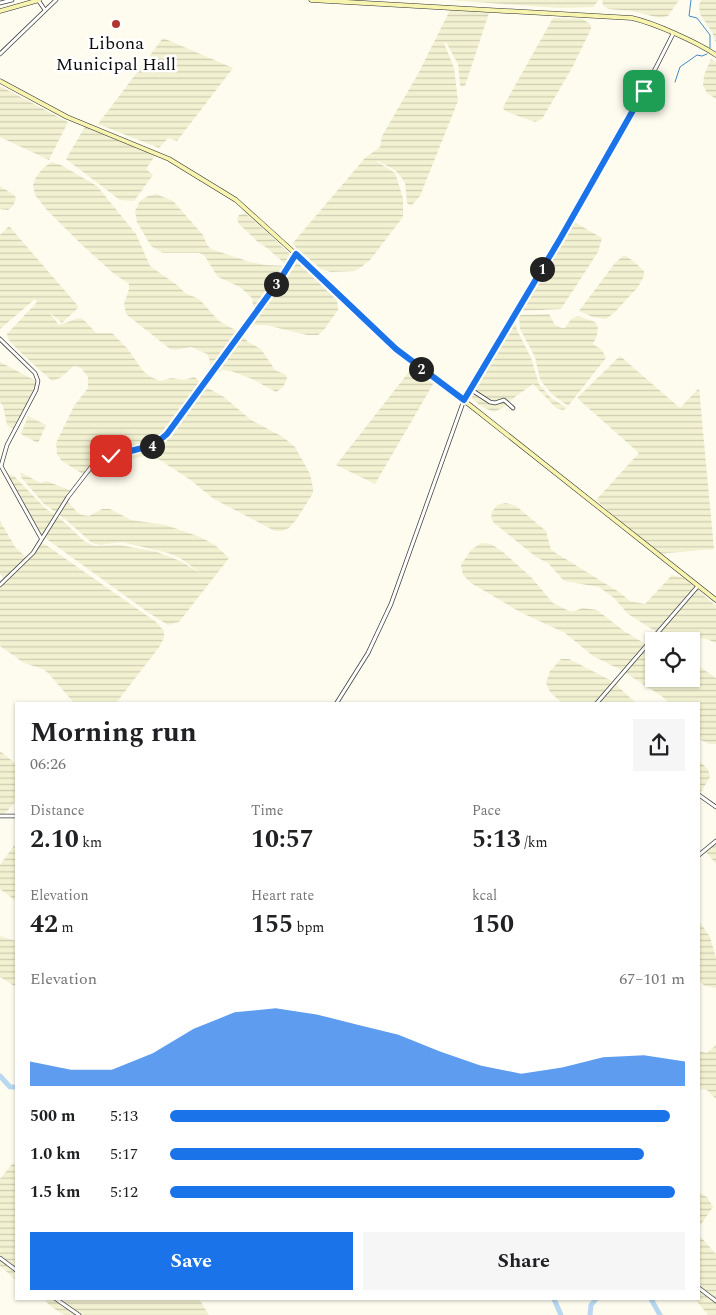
<!DOCTYPE html>
<meta charset="utf-8">
<style>
:root{--surface:#fff;--page:#f6f6f6;--text:#202124;--muted:#757577;--accent:#1a73e8}
body{margin:0;font-family:Spectral,serif;background:var(--page);color:var(--text);height:100vh;display:flex;flex-direction:column;font-size:19px;white-space:nowrap}
*{box-sizing:border-box;margin:0}
p{font-size:16px;color:var(--muted)}
.icon{flex:none;width:28px;height:28px;fill:none;stroke:currentColor;stroke-width:2;stroke-linecap:round;stroke-linejoin:round}
.map{position:relative;flex:1;overflow:hidden}
.details{position:absolute;left:15px;top:702px;width:685px;height:598px;display:flex;flex-direction:column;background:var(--surface);border-radius:0px;box-shadow:0 1px 4px #0004}
.details>*{flex:none}
.fabs{position:absolute;left:645px;top:632px;display:grid;gap:10px}
.fabs a{display:grid;place-items:center;width:55px;height:55px;border-radius:0px;background:var(--surface);box-shadow:0 1px 4px #0004;font-size:25px}
.pin{position:absolute;display:grid;place-items:center;width:42px;height:42px;color:#fff;margin:-21px;border-radius:10px;box-shadow:0 2px 8px #0006}
.km{position:absolute;width:25px;height:25px;margin:-12px;border-radius:50%;background:#222;color:#fff;font-size:14px;line-height:25px;text-align:center}
.round{display:grid;place-items:center;flex:none;width:52px;height:52px;border-radius:0px;background:var(--page)}
.overview{display:flex;align-items:center;justify-content:space-between;height:85px;padding:0 15px}
h1{font-size:28px;font-weight:700;line-height:38px}
.metrics{display:grid;grid-template-columns:repeat(3,1fr);gap:8px;height:85px;padding:5px 15px}
.metrics div{display:grid;align-content:center}
.metrics b{font-size:25px;font-weight:700}
.metrics small{font-size:14px;font-weight:400}
.metrics p{font-size:14px}
.chart{height:140px;padding:10px 15px}
.chart p{display:flex;justify-content:space-between}
.chart svg{width:100%;height:90px;margin-top:5px;fill:var(--accent);opacity:.7}
.cta{display:flex;gap:10px;margin-top:auto;padding:10px 15px}
.cta a{flex:1;height:58px;border-radius:0px;background:var(--accent);color:#fff;font-size:20px;font-weight:700;line-height:58px;text-align:center}
.cta a+a{background:var(--page);color:var(--text)}
ul{padding:0 15px;list-style:none;font-size:16px}
li{display:grid;grid-template-columns:80px 60px 1fr;align-items:center;height:38px}
li i{height:12px;border-radius:6px;background:var(--accent)}
.map>svg:first-child{display:block}
.farmland{fill:url(#farmland-rules)}
.lines{fill:none;stroke-linecap:round;stroke-linejoin:round}
.stream{stroke:#4588c2;stroke-width:1}
.river{stroke:#b8d8f1;stroke-width:5}
.street-casing{stroke:#404040;stroke-width:4.5}
.secondary-casing{stroke:#2f2f2f;stroke-width:5}
.street{stroke:#fff;stroke-width:3}
.secondary{stroke:#f8f5b0;stroke-width:4}
.route-casing{stroke:#fff;stroke-width:10}
.route{stroke:#1a73e8;stroke-width:6}
.poi-dot{fill:#b23431;stroke:#fff;stroke-width:2}
.labels{text-anchor:middle;stroke-width:5;stroke-linejoin:round;paint-order:stroke}
.poi-label{font-size:18px;fill:#0d0d0d;stroke:#fff}
</style>
<div class="map">
<svg width="716" height="1315" viewBox="0 0 716 1315">
<defs>
<pattern id="farmland-rules" width="6" height="5" patternUnits="userSpaceOnUse" patternTransform="scale(1.25)"><rect width="6" height="5" fill="#f2f1d1"/><path d="M0 2.5h6" fill="none" stroke="#cecdb2"/></pattern>
</defs>
<rect width="100%" height="100%" fill="#fefcef"/>
<g class="farmland">
<path d="M448,0H598V1L593,7L559,8Z"/>
<path d="M602,0H679L668,16L660,18L632,11L608,9L603,5Z"/>
<path d="M701,0H716V43L712,32L700,14L699,5Z"/>
<path d="M450,10L488,11L489,13L465,86L461,87L460,84L458,64L447,44L445,42L444,43L454,68L458,101L420,196L412,205H409L407,203L405,183L401,177L395,170L378,161H376L395,173L403,198V217L370,260L360,268L354,271L331,272L321,269L292,244L365,158L380,147L382,136L418,74Z"/>
<path d="M553,18L583,19L591,25V29L572,68L542,119L535,122L510,113L504,110L503,107Z"/>
<path d="M163,38L233,68L177,141L168,138L159,148L98,124Z"/>
<path d="M711,59L716,62V99L707,93L703,85L704,75Z"/>
<path d="M0,86L68,122L49,160L0,137Z"/>
<path d="M86,125L156,154L146,169L153,175L134,201L120,200L66,159Z"/>
<path d="M52,162L61,165L97,186L136,234L150,266L177,285L185,293L199,299L219,321L239,332L248,342L261,349L275,370L286,375L287,379L283,387L276,392L252,379L231,371L223,370L214,374L212,372L209,358L207,354L191,347L175,350L170,349L126,314L124,304L129,289V284L113,273L81,244L46,209L35,195L33,185L36,177L43,168Z"/>
<path d="M0,186L14,195L16,198L13,206L8,210L0,209Z"/>
<path d="M156,194L173,201L203,235L207,245L211,249L250,262L265,265L285,266L283,262L267,248L258,242L239,224L237,219L239,215L245,213L271,236L337,300L338,310L323,331L318,335H307L266,325H252L250,322L254,310L252,298L240,287L218,277L204,255L199,253H163L151,246L137,222L135,211L140,201L148,196Z"/>
<path d="M571,220L602,238L598,252L561,309L520,311L528,293Z"/>
<path d="M9,226L79,307L62,323L48,311L59,325L79,318L83,319L96,333H112L127,348L143,371L151,377L160,381L171,378L184,380L194,377L196,378L204,386L224,397L251,420L283,437L295,447L310,474L313,488V493L296,520L289,528L282,531H275L214,499L189,479L160,460L149,455L103,465L86,476L62,461L57,454L56,443L74,406L88,388V377L81,368L74,366L60,378L52,381L18,350L8,339L7,334L37,302L35,299L0,329V235Z"/>
<path d="M623,256H626L633,261L644,271V276L638,287L615,312L606,319L593,317L579,311L615,263Z"/>
<path d="M513,314L517,330L531,358L539,384L551,398L567,408L563,410L556,408L533,384L515,397L506,406L494,412L482,407L466,393Z"/>
<path d="M549,314L555,325L562,328H565L571,319L578,316L595,322L598,327L597,335L593,344L602,350L606,358L568,406L552,394L544,385L540,379L535,357L520,329L519,315Z"/>
<path d="M620,356L680,408L699,388L714,549L658,554L596,500L639,453L577,398Z"/>
<path d="M0,362L38,382L15,430L7,425L3,406L0,402Z"/>
<path d="M412,368L436,379L375,484L336,465Z"/>
<path d="M28,416L46,425L38,443L21,434Z"/>
<path d="M7,473L15,477L45,508L62,520L84,541L94,546L120,545L157,552L180,561L202,574L180,558L168,553L122,542L100,545L92,543L66,520L43,503L21,477L20,473H22L40,483L46,481L72,491L68,502L78,513L82,515L89,516L102,509H110L131,520L166,525L200,537L215,545L229,558L179,622L168,625L149,613L37,532L26,508Z"/>
<path d="M506,503L516,506L546,531L551,550L619,592L630,601L645,604L672,575L684,578L716,606V643L707,639L681,634L656,637L658,633L628,614L614,598L599,587L564,581L548,563L536,557L494,523L491,518L492,512L497,505Z"/>
<path d="M0,521L15,547L27,558L31,557L40,542L46,545L156,622L164,631V637L160,646L116,703L75,704L48,673L43,669L24,663L0,646V585L6,580L0,574Z"/>
<path d="M481,543L491,544L503,552L531,577L553,603L571,612L583,608L597,610L624,631L654,649V679H691V661L716,678V744H709L699,739V704H670L663,697L621,670L593,656L565,633L520,612L471,583L463,575L461,565L471,550Z"/>
<path d="M561,659H569L612,681L637,704H563L550,692L546,683L550,671Z"/>
<path d="M0,751L16,764V801L0,819Z"/>
<path d="M699,761L708,769L710,777L699,795Z"/>
<path d="M716,842V864L706,852Z"/>
<path d="M16,843V901L0,889V865Z"/>
<path d="M699,921L710,937L716,958V988L705,986L699,981Z"/>
<path d="M0,936L16,941V987L0,977Z"/>
<path d="M716,1045V1099L707,1090L703,1089L699,1090V1051L707,1053Z"/>
<path d="M13,1163L16,1166V1280L0,1266V1179Z"/>
<path d="M699,1192L707,1197L713,1207L699,1227Z"/>
<path d="M699,1235L716,1254V1315H708L695,1299H699Z"/>
<path d="M44,1299H199L209,1315H64L50,1306Z"/>
</g>
<g class="lines">
<g class="stream">
<path d="M691,0L689,16L697,18L710,35V48"/>
<path d="M675,82L680,67L697,55L702,56L707,54"/>
</g>
<g class="river">
<path d="M0,1076L10,1087H16"/>
<path d="M554,1299L561,1315"/>
<path d="M651,1299L660,1315"/>
<path d="M590,1315L591,1305L596,1299"/>
</g>
<defs>
<g id="street">
<path d="M38,0L45,10"/>
<path d="M0,3L12,0"/>
<path d="M0,54L56,0"/>
<path d="M0,339L35,373L38,381L36,390L7,445L1,466L41,538"/>
<path d="M470,389L490,402L495,403L504,400L513,408"/>
<path d="M0,585L33,553L68,497L95,462L104,458L122,455L154,445L161,441L167,434L281,277L296,254"/>
<path d="M336,704L368,653L391,604L464,400L572,219L644,91L673,34"/>
<path d="M596,704L698,586"/>
<path d="M699,795L716,807"/>
<path d="M0,816H16"/>
<path d="M699,855L716,841"/>
<path d="M0,1258L16,1270"/>
<path d="M699,1288L716,1301"/>
<path d="M56,1299L79,1315"/>
</g>
<g id="secondary">
<path d="M311,0L632,18C654,23 697,42 716,55"/>
<path d="M0,11L39,0"/>
<path d="M0,81L67,117L169,159L236,200L288,247L396,349L471,406L716,600"/>
</g>
</defs>
<use href="#street" class="street-casing"/>
<use href="#secondary" class="secondary-casing"/>
<use href="#street" class="street"/>
<use href="#secondary" class="secondary"/>
</g>
<g class="lines">
<defs>
<path id="route" d="M111,456L154,445L167,434L281,278L296,254L396,349L464,400L560,239L644,91"/>
</defs>
<use href="#route" class="route-casing"/>
<use href="#route" class="route"/>
</g>
<circle class="poi-dot" cx="116" cy="24" r="5"/>
<g class="labels">
<g class="poi-label">
<text x="116" y="49">Libona<tspan x="116" dy="21">Municipal Hall</tspan></text>
</g>
</g>
</svg>
<div class="fabs">
<a><svg class="icon" aria-label="locate" viewBox="0 0 24 24"><circle cx="12" cy="12" r="6"/><path d="M12 2v4M12 18v4M2 12h4M18 12h4"/></svg></a>
</div>
<div class="pin" style="left:644px;top:91px;background:#1e9e55"><svg class="icon" aria-label="arrive" viewBox="0 0 24 24"><path d="M6 21V4h12l-3 4 3 4H6"/></svg></div>
<div class="pin" style="left:111px;top:456px;background:#d93025"><svg class="icon" aria-label="check" viewBox="0 0 24 24"><path d="M5 12l5 5 9-10"/></svg></div>
<b class="km" style="left:542px;top:269px">1</b>
<b class="km" style="left:421px;top:369px">2</b>
<b class="km" style="left:276px;top:284px">3</b>
<b class="km" style="left:152px;top:446px">4</b>
<section class="details">
<div class="overview"><div><h1>Morning run</h1><p>06:26</p></div><a class="round"><svg class="icon" aria-label="share" viewBox="0 0 24 24"><path d="M12 15V3M7 8l5-5 5 5M5 13v7h14v-7"/></svg></a></div>
<div class="metrics">
<div><p>Distance</p><b>2.10<small> km</small></b></div>
<div><p>Time</p><b>10:57</b></div>
<div><p>Pace</p><b>5:13<small> /km</small></b></div>
</div>
<div class="metrics">
<div><p>Elevation</p><b>42<small> m</small></b></div>
<div><p>Heart rate</p><b>155<small> bpm</small></b></div>
<div><p>kcal</p><b>150</b></div>
</div>
<div class="chart"><p><span>Elevation</span>67–101 m</p>
<svg viewBox="0 0 160 44" preserveAspectRatio="none"><path d="M0 44V32L10 36L20 36L30 28L40 16L50 8L60 6L70 9L80 14L90 19L100 27L110 34L120 38L130 35L140 30L150 29L160 32V44z"/></svg>
</div>
<ul>
<li><b>500 m</b>5:13<i style="width:97%"></i></li>
<li><b>1.0 km</b>5:17<i style="width:92%"></i></li>
<li><b>1.5 km</b>5:12<i style="width:98%"></i></li>
</ul>
<div class="cta"><a>Save</a><a>Share</a></div>
</section>
</div>
